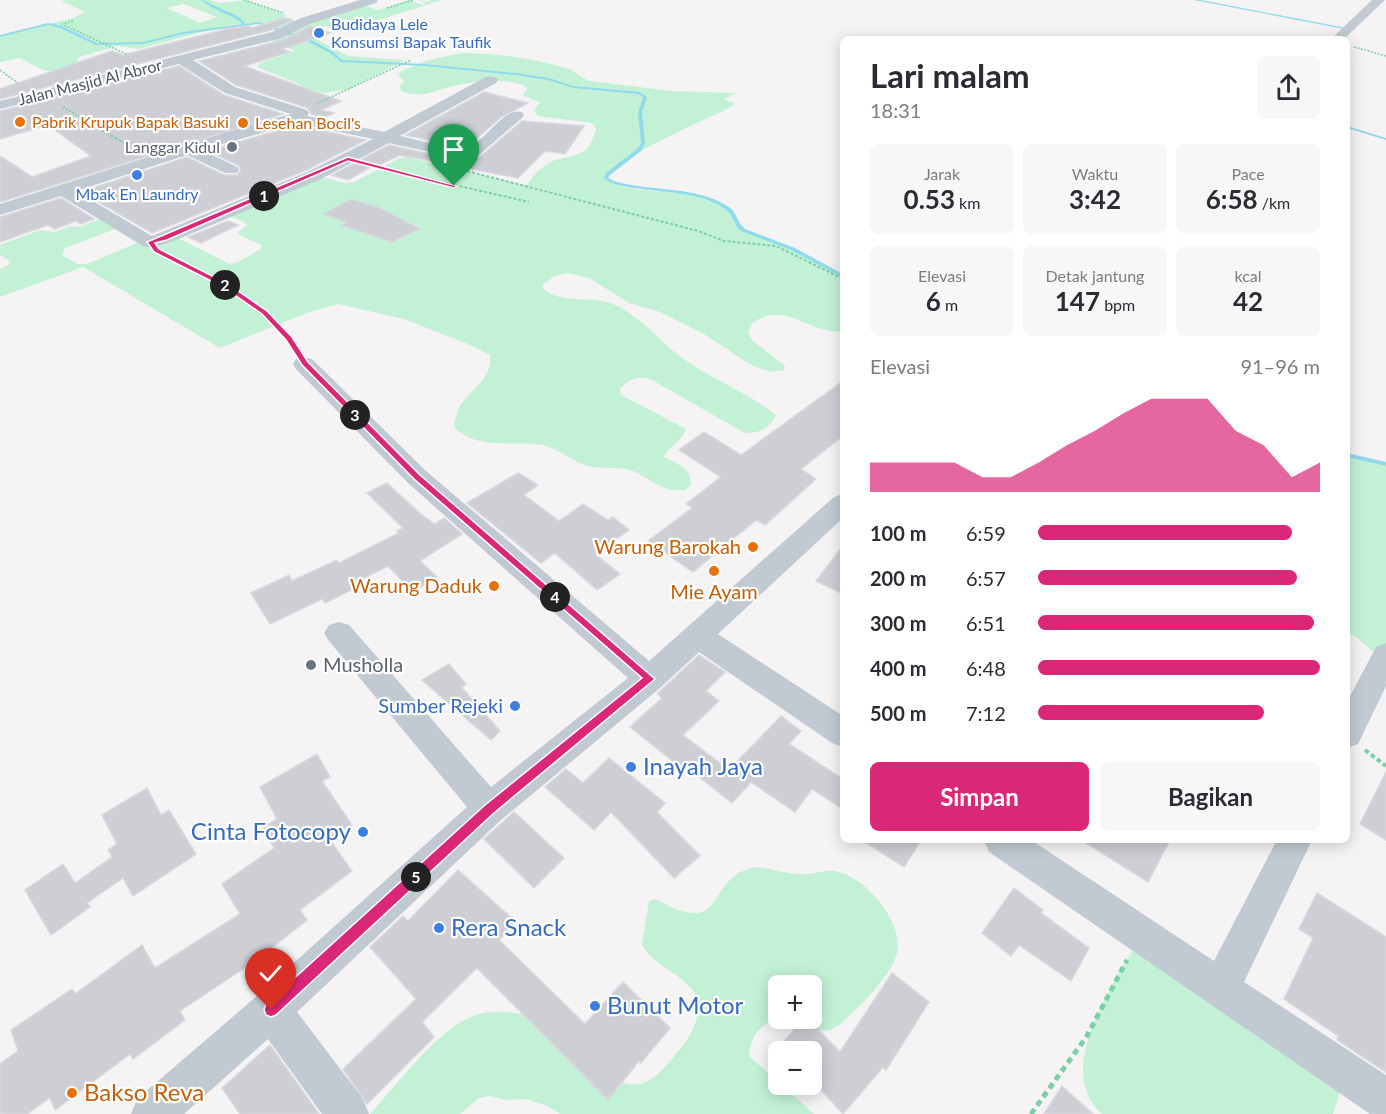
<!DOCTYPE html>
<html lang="id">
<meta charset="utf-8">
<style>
:root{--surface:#fff;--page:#f7f7f7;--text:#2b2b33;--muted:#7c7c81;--accent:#db2777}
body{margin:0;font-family:Lato,sans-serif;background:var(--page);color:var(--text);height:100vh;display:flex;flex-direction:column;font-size:22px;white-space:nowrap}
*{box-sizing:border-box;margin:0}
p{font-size:20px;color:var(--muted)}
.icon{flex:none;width:33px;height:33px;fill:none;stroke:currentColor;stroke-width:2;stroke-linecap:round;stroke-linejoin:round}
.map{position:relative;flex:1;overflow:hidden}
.side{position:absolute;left:840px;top:36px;width:510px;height:807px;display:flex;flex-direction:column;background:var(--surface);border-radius:9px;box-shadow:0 3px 15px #0003}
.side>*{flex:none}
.tools{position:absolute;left:768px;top:975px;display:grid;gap:12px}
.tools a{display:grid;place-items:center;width:54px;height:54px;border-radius:9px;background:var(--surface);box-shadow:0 3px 15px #0003;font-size:30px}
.pin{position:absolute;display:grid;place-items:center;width:51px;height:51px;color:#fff;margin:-62px -26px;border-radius:50% 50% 50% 0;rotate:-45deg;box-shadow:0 0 6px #0007}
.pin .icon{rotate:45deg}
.km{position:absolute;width:30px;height:30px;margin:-15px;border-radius:50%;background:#222;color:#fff;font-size:16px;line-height:30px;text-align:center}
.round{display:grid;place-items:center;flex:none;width:63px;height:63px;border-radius:9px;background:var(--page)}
.headline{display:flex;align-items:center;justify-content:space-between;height:102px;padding:0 30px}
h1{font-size:33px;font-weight:700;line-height:45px}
.figures{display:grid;grid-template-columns:repeat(3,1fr);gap:9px;height:102px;padding:6px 30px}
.figures div{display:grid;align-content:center;border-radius:9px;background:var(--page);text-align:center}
.figures b{font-size:26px;font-weight:700}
.figures small{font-size:16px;font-weight:400}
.figures p{font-size:16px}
.chart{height:168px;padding:12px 30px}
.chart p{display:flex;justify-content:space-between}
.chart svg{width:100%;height:108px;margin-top:6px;fill:var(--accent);opacity:.7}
.action{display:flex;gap:12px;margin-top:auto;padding:12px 30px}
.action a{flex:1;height:69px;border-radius:9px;background:var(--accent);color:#fff;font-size:24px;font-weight:700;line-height:69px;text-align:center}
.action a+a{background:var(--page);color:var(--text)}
ul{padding:0 30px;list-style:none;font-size:20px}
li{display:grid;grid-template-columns:96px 72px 1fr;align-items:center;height:45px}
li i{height:15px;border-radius:8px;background:var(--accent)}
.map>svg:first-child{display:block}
.green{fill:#c3f1d5;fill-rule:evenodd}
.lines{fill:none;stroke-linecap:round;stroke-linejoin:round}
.stream{fill:#90daee;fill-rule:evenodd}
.building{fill:#cdcfd5;stroke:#d7d9de;stroke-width:1.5}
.path-far4{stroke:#7ad0a6;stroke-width:1.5;stroke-dasharray:2 1.5;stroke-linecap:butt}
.path-far3{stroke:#7ad0a6;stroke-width:2;stroke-dasharray:3 2;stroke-linecap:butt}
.path-far2{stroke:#7ad0a6;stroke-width:3;stroke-dasharray:4 2;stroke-linecap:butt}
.path-far1{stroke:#7ad0a6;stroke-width:4;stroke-dasharray:4.5 3;stroke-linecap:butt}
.path{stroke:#7ad0a6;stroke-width:5;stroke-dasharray:6 4.5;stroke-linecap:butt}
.minor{fill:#c1cad2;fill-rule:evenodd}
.route{fill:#db2777;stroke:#fff;stroke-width:1.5}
.shop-dot{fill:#3f7fe0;stroke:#fff;stroke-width:2}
.food-dot{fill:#e8710a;stroke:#fff;stroke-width:2}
.worship-dot{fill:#6b7280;stroke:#fff;stroke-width:2}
.labels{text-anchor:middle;stroke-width:4.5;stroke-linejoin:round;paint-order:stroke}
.far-shop-label{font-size:16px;fill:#366cbe;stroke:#fff;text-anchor:start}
.far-street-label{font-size:16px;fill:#4a5661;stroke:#fff}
.far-food-label{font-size:16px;fill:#c56008;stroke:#fff;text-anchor:start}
.far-worship-label{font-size:16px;fill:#5b616d;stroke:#fff;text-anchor:end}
.food-label{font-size:20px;fill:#c56008;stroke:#fff;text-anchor:end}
.worship-label{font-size:20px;fill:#5b616d;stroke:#fff;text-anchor:start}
.shop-label{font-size:20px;fill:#366cbe;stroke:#fff;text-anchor:end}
.near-shop-label{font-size:24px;fill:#366cbe;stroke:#fff;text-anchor:start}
.near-food-label{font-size:24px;fill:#c56008;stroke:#fff;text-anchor:start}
</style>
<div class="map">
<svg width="1386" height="1114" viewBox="0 0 1386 1114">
<rect width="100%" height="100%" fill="#f5f3f3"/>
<g class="green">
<path d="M67,0H210L221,3L245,0L285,14V17L294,22L280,30L258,23L228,25L139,49L117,46L79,57L77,60L81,64L53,72L43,70L20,58L0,62V36L73,18L85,12L61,1ZM184,4L217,17L200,23L167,8Z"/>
<path d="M409,0H414L412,1L422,5L426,3L417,0L432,2L429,0H442L341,32L326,26L313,30L310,35L323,37L318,40L348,56L405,60L349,89L325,93L305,88L300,84L257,67L260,63L295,51L266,38L360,4L378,10Z"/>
<path d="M462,53C496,53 533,58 566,68C575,70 580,78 590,81L671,91L737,93L724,99L734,103L733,106C708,119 616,157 607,178C622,193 664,190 685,194C699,197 713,202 726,207C735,214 733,224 743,230L793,249L843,276V331C809,336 786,298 751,324L748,333L753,341L785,366L784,370L770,372L751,365L704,334L660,312L629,303L589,278L567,273L555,276L543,284V288C559,305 592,295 613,304C641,316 658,340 682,358C711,379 747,392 776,415C770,427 758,436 743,432L652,380C639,376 629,378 620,389L621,395L686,429C680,444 669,445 664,457C677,464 692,468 691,485L685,490C659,493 651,477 630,470C615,466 599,470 584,465C570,460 558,448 542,445C513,440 478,451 454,427C455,421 456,414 459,408C469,389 493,380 490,355L473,346L404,319L338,304L309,312L220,348L83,267L0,297V269L9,265L10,261L0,255V245L40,230L55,232L71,226L80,227L107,216L123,226L65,248L62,255L78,264H87L144,240L172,235L229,264L236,263L261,249L262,245L239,235L238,232L247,225L246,223L227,215L317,176L345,183L354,182L400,158L406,157L527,186C532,175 547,161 559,159C580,155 590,153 596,129L592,123L538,116L534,111L540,102L524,96L523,94L528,88C507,75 468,82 446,88C429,93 418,98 401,91L400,86L404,81L398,75L401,71L429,60ZM367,204L389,212L357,230L341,225Z"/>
<path d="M1347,455L1386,464V657C1370,654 1363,639 1347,632Z"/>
<path d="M756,867C771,868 786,874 801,874C822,875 826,865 849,876C873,888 903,924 897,953C893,970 870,997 857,1008C849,1015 839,1028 829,1030C813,1034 791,1022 776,1018C757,1029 751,1035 749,1056L814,1114H560L546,1105L524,1099L507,1100L490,1096L479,1098L460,1114H370C395,1087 441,1025 476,1015C495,1009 520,1012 539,1019C567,1030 611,1101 648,1081C661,1074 671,1060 680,1049C691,1036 702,1016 697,999C691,977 653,967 642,945L649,901L655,899C732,941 701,877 756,867ZM778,986H812V1018H778Z"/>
<path d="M1142,934L1346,1073L1333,1114H1102C1051,1068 1117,979 1142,934Z"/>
</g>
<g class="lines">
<g class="stream">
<path d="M201,0C207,1 210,4 215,6C226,12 239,14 245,24L259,22L311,40L332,51L342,60L425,64L516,73L549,78L573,86L640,92L647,97L642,113L645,143L641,151L610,175L608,178C618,184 633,185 644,187C672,190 705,191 729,207C737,212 737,223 745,229L795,248L843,274V278L791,250L741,231C734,225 733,214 725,209C699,191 664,193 634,188C624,186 612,185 604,178L606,173L637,149L641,143L638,113L643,97L638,94L573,88L548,80L516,75L425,66L341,62L330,53L309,42L258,24L183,34L143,44L96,45L60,28L48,25L0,37V35L48,23L62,26L97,43L143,42L183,32L243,24C231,14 214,11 201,0Z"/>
<path d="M1194,0H1201L1346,28L1344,29Z"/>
<path d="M1347,126L1386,138V140L1347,128Z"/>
<path d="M1347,453L1386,462V466L1347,457Z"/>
</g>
</g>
<g class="building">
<path d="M285,18L292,20L271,30L0,99V89L112,51L123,55L231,28L248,26L252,28Z"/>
<path d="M310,26L330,33L282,49L290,52L244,66L341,101L322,110L334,113L325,117L311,114L308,108L236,85L199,61L283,40Z"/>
<path d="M179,66L224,95L283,114L0,202V156L32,177L91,156L48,125L0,139V111Z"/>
<path d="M484,92L528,103L501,117L469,145L446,144L406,135Z"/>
<path d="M522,121L584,126L565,154L545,151L518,178L400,155L379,165L376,164L348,180L332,175L389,145L453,159H474L480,157Z"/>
<path d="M296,125L366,140L306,170L152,233L81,192L187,157L224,175H237L241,171L238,165L208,151Z"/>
<path d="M61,198L94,219L81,224L76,221L55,229L48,225L0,242V217Z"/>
<path d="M351,199L380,208L420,229L392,242L341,225L346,222L323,214Z"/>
<path d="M228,221L238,225L201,243L188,237Z"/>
<path d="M843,381V436L801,469L816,479L765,525L756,520L693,572L648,541L692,508L686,504L721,477L679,450L704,432L741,455Z"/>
<path d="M518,473L538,485L524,495L559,521L583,504L608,520L613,517L629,530L595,554L620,574L597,590L555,553L541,563L467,503Z"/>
<path d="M387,483L423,516L435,524L444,518L462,534L420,561L437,577L413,592L388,566L354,583L357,587L325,603L322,599L270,624L251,593L289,575L292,581L337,560L339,563L399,533L397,531L403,528L367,493Z"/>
<path d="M843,546V594L816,581Z"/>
<path d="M699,655L725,672L706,691L719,701L683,735L729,770L781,716L801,731L789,744L843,779V809L812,789L795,812L751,782L732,803L688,768L685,771L630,727L662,698L657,694Z"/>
<path d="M449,664L466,684L461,687L500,731L491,740L422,680Z"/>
<path d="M317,754L330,777L322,781L352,825L330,840L352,871L300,910L307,920L255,961L180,1011L185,1020L133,1059L130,1054L55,1110L50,1098L27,1114H0V1064L18,1051L11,1030L72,989L75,994L142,945L155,968L240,914L222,884L274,848L263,828L277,819L260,787Z"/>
<path d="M609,758L665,803L657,812L700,856L674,878L611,812L594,830L545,787L566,769L583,783Z"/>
<path d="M1386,772V840L1360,824Z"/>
<path d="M147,788L161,815L169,810L196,854L133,896L123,878L87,903L90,907L51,935L25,890L63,864L75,883L112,857L108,850L117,844L102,815Z"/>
<path d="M514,812L564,858L534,888L484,839Z"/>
<path d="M862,840H921L904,867Z"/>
<path d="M1081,840H1170L1148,882Z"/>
<path d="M458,870L516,922L499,940L585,1024L623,982L670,1028L641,1063L639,1061L608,1100L477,968L422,1022L434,1037L367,1104L343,1069L416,999L370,947L403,916L408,921Z"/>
<path d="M1014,888L1043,910L1041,913L1089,948L1071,981L1019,945L1011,956L982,933Z"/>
<path d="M1317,893L1386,937V1072L1337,1040L1338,1036L1284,999L1313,938L1299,929Z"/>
<path d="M892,973L929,1002L886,1070L883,1067L843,1114L812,1080V1052H775L804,1018H807L840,1052Z"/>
<path d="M270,1045L319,1114H240L222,1088Z"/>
<path d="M1062,1086L1093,1114H1044Z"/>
</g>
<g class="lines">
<g class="path-far4">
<path d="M244,0L284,13"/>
<path d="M387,8L413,0"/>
<path d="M73,21L62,24L128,55"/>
<path d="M1354,47L1386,56"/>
<path d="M0,70L18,83"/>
<path d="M316,104L411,60"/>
<path d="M63,107L96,126"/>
</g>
<g class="path-far3">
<path d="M93,125L134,149"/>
<path d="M372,166L529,202"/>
<path d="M467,171L698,231L724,241L776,246L843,279"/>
<path d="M166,256L229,288"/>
</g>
<path class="path-far2" d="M226,287L270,317L295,348"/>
<path class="path-far1" d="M1365,750L1386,766"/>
<path class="path" d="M1031,1114L1087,1036L1127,960"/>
<g class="minor">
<path d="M360,0H378L376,3L309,24L282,38L193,60L235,87L307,110L309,113L307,116L384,132L486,77H496L498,80L496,83L400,136C416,139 456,152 470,147C486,140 504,107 522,112L524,115L522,118L479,155L473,157H453L389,143L319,180L171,242L150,248L143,246L61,196L0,215V204L243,127L291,114L225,93L179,64L0,109V101L272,32L301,18ZM296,123L373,139L307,172L152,236L76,191L187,155L225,173H237L239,170L237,167L202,150Z"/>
<path d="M1372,0H1385L1344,39H1331Z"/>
<path d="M304,357L312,359L426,471L649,661L834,497L843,494V518L718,634L843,716V747L832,743L699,652L660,688L501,820L297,1012L363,1099L369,1114H322L268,1039L184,1114H131L137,1099L257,996L467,807L329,641L324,633L329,625L339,622L349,625L491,787L628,678L408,483L296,369L293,364L296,359Z"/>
<path d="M1386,643V686L1358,744L1347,748V702L1376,647Z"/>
<path d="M984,840H1031L1214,961L1277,840H1312L1244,982L1386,1075V1114H1370L989,852Z"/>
</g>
</g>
<path class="route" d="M348,157L457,186L454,188L348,161L167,240L155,243L159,249L228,284L267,311L292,337L308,362L420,475L655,679L494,813L276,1015L271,1017L266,1015L264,1010L266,1004L485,805L642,678L414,479L302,365L286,340L262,314L223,287L154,252L147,242Z"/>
<g class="shop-dot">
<circle cx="319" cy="33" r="6"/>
<circle cx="137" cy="175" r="6"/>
<circle cx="515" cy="706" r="6"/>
<circle cx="631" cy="767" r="6"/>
<circle cx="363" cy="832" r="6"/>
<circle cx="439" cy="928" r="6"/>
<circle cx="595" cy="1006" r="6"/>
</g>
<g class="food-dot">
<circle cx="20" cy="122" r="6"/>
<circle cx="243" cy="123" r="6"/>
<circle cx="753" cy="547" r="6"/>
<circle cx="714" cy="571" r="6"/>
<circle cx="494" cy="586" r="6"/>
<circle cx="72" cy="1093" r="6"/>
</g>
<g class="worship-dot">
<circle cx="232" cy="147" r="6"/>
<circle cx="311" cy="665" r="6"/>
</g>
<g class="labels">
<g class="far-shop-label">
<text x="331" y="30">Budidaya Lele<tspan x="331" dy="18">Konsumsi Bapak Taufik</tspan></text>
<text x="137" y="200" text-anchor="middle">Mbak En Laundry</text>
</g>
<g class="far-street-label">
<text transform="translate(90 82) rotate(-14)" y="6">Jalan Masjid Al Abror</text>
</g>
<g class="far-food-label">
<text x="32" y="128">Pabrik Krupuk Bapak Basuki</text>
<text x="255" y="129">Lesehan Bocil's</text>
</g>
<g class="far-worship-label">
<text x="220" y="153">Langgar Kidul</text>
</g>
<g class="food-label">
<text x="741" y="554">Warung Barokah</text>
<text x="482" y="593">Warung Daduk</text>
<text x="714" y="599" text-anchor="middle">Mie Ayam</text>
</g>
<g class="worship-label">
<text x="323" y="672">Musholla</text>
</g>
<g class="shop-label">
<text x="503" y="713">Sumber Rejeki</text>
</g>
<g class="near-shop-label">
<text x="643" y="775">Inayah Jaya</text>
<text x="351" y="840" text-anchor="end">Cinta Fotocopy</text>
<text x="451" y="936">Rera Snack</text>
<text x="607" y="1014">Bunut Motor</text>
</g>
<g class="near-food-label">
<text x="84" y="1101">Bakso Reva</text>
</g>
</g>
</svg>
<div class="tools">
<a>+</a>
<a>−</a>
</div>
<div class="pin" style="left:454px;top:186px;background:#1e9e55"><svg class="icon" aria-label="arrive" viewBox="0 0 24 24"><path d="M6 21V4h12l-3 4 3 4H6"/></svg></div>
<div class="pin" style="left:271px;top:1010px;background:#d93025"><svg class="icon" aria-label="check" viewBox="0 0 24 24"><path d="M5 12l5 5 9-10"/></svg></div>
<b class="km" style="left:264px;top:196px">1</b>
<b class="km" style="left:225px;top:285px">2</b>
<b class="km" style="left:355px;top:415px">3</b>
<b class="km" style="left:555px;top:597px">4</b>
<b class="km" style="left:416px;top:877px">5</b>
<section class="side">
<div class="headline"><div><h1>Lari malam</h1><p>18:31</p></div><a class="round"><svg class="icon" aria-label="share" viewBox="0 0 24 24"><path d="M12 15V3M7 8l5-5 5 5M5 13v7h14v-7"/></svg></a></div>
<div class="figures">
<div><p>Jarak</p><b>0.53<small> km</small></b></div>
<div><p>Waktu</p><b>3:42</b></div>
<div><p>Pace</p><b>6:58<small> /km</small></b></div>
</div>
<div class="figures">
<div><p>Elevasi</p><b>6<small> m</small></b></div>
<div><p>Detak jantung</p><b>147<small> bpm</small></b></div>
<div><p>kcal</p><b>42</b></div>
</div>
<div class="chart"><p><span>Elevasi</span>91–96 m</p>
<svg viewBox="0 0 160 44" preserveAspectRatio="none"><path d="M0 44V32L10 32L20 32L30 32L40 38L50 38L60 32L70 25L80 19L90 12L100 6L110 6L120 6L130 19L140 25L150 38L160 32V44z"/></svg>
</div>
<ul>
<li><b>100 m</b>6:59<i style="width:90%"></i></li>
<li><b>200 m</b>6:57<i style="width:92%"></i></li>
<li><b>300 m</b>6:51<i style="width:98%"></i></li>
<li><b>400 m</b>6:48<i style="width:100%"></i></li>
<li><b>500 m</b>7:12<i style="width:80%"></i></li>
</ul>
<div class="action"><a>Simpan</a><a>Bagikan</a></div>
</section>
</div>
